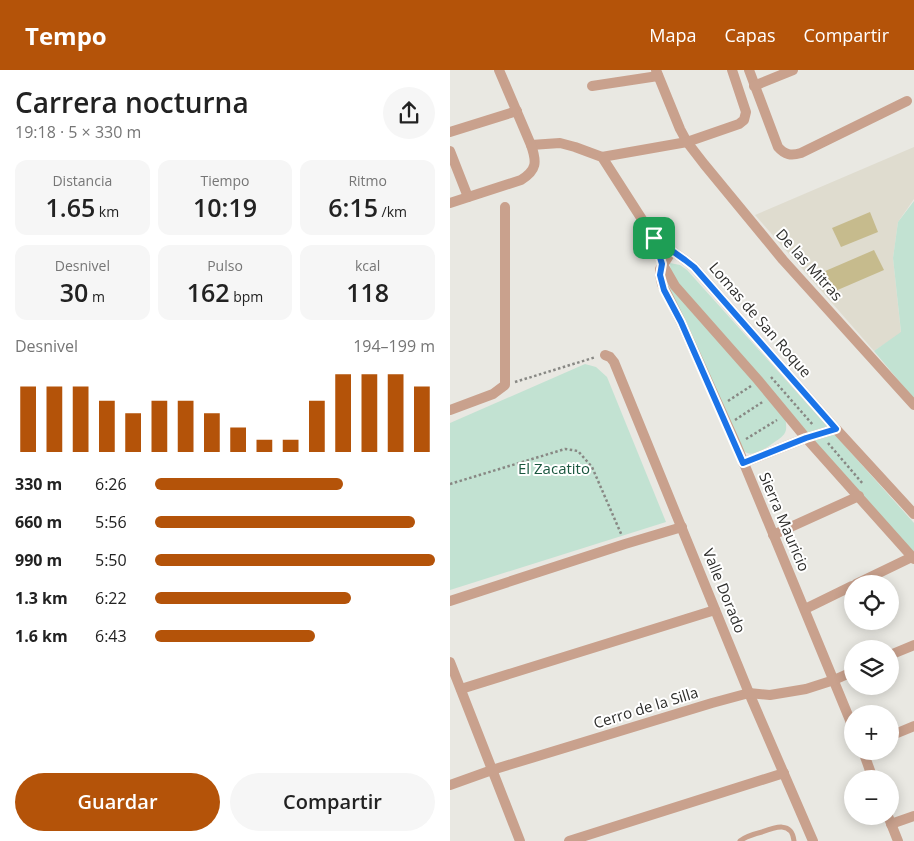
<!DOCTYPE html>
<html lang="es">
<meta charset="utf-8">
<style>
:root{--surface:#fff;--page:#f6f6f6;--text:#222;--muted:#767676;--accent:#b45309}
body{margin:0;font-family:"Open Sans",sans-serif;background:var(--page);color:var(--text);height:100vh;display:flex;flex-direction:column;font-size:19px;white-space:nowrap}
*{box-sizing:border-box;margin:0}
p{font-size:16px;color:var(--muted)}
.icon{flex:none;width:28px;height:28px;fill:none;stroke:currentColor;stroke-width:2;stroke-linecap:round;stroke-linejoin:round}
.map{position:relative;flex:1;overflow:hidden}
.drawer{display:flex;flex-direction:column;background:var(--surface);width:450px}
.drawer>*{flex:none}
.tools{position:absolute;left:394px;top:505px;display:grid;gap:10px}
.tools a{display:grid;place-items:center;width:55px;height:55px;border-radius:50%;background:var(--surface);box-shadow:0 2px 12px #0003;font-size:25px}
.pin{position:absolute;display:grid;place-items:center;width:42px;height:42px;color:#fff;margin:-21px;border-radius:10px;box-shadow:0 2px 8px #0006}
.round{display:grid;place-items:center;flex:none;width:52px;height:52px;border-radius:26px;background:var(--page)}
.summary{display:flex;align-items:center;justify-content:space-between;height:85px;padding:0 15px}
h1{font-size:28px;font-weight:600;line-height:38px}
.figures{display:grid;grid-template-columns:repeat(3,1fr);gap:8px;height:85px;padding:5px 15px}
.figures div{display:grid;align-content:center;border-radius:12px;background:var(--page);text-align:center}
.figures b{font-size:25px;font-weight:600}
.figures small{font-size:14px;font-weight:400}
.figures p{font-size:14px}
.chart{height:140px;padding:10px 15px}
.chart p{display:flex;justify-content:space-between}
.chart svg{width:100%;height:90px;margin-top:5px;stroke:var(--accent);stroke-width:6}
.button{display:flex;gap:10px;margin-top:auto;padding:10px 15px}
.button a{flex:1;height:58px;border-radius:30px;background:var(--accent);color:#fff;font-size:20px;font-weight:600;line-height:58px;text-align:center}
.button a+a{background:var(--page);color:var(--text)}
ul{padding:0 15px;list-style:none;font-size:16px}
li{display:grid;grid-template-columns:80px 60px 1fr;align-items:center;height:38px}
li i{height:12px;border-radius:6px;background:var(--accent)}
header{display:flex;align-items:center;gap:30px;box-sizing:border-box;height:70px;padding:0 25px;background:var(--accent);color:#fff}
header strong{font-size:24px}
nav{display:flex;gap:28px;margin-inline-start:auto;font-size:18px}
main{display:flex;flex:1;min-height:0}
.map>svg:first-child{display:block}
.built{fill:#dfdccf}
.park{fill:#c2e2d2}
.building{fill:#c6bb8d}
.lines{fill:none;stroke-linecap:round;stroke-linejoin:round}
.path{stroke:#888884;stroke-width:2.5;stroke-dasharray:2.5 2.5;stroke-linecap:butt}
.service{stroke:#c9a18d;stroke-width:5}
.minor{stroke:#c9a18d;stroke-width:10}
.route-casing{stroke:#fff;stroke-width:10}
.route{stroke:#1a73e8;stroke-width:6}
.labels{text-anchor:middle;stroke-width:4;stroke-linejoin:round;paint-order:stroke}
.street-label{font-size:15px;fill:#2e2e2c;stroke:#fff}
.park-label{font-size:15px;fill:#1a573f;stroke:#fff}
</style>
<header>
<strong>Tempo</strong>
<nav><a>Mapa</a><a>Capas</a><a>Compartir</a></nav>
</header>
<main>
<section class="drawer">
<div class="summary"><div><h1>Carrera nocturna</h1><p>19:18 · 5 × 330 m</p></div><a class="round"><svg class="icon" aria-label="share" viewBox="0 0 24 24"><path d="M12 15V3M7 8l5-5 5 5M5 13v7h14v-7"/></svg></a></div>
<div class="figures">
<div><p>Distancia</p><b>1.65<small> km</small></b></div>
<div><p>Tiempo</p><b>10:19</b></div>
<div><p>Ritmo</p><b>6:15<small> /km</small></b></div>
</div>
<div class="figures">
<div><p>Desnivel</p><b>30<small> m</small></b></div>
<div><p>Pulso</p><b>162<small> bpm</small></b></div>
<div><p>kcal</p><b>118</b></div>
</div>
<div class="chart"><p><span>Desnivel</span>194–199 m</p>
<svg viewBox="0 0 160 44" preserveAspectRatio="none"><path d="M5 44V12M15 44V12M25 44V12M35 44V19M45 44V25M55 44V19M65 44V19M75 44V25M85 44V32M95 44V38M105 44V38M115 44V19M125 44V6M135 44V6M145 44V6M155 44V12"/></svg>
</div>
<ul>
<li><b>330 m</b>6:26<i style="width:67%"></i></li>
<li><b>660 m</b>5:56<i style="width:93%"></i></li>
<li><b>990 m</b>5:50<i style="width:100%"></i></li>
<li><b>1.3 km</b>6:22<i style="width:70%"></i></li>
<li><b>1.6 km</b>6:43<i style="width:57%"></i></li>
</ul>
<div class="button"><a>Guardar</a><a>Compartir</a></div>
</section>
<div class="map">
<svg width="464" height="771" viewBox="0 0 464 771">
<rect width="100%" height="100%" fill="#e9e8e2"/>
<path class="built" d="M464,77V129L448,152L443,188L451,263L424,281L305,145Z"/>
<g class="park">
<path d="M464,131V329L424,281L451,262L443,188L448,152Z"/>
<path d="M220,193L230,195L237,200L464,453V488L221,207Z"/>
<path d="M214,206L335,346C337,360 338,363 326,371C319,376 304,388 295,382C286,376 277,346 272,334C254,291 234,249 214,206Z"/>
<path d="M135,294L146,297L157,307L216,452L0,520V353Z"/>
</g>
<g class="building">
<path d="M420,142L428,162L391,177L382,158Z"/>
<path d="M424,180L434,200L383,222L373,202Z"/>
</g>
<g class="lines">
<g class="path">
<path d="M321,307L363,355"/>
<path d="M65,312L146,287"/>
<path d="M278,331L301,316"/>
<path d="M285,350L314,331"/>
<path d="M296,369L327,350"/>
<path d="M378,373L413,414"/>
<path d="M0,414L115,379L128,381L142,397L172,466"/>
</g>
<path class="service" d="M290,771C296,766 304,764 312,762C325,757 342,751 344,771"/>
<g class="minor">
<path d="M206,0L230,59L237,72L254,94L333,190L464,335"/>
<path d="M299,0L328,77C335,85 341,86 351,83L457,31"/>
<path d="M142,16L208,6"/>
<path d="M304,16L343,0"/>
<path d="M0,62L67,41"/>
<path d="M81,75L110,73L125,77L152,87L204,168L213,195L225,216L308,310L356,368L464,489"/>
<path d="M0,81L18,127"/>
<path d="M152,87L237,72L289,54L294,50L296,42L282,0"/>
<path d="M0,133L71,110C87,100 87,92 81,75L49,0"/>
<path d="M204,168L235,190L244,197L386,359L464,444"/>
<path d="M222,181L213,195L210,199V205L212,214L231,252L286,374L402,655"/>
<path d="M155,285L160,287L164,292L299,623L363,771"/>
<path d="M0,340L43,324L55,315V137"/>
<path d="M293,393L356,368L386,359"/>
<path d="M323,465L409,426"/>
<path d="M406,514L462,487"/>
<path d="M0,531L175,474L232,457"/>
<path d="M355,539L402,516"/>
<path d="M440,585L464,575"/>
<path d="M0,592L70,771"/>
<path d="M11,619L265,540"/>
<path d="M440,666L464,656"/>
<path d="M413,681L423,709"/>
<path d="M0,715L42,700L262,633L299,623L320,625L356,619L384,610L402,602"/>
<path d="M438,746L448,771"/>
<path d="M441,754L464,746"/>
<path d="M119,771L334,703"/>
</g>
</g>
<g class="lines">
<defs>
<path id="route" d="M204,168L235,190L244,197L386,359L356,368L293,393L231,252L214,220L210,205L212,194Z"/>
</defs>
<use href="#route" class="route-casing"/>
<use href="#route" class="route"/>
</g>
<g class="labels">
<g class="street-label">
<text transform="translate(359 195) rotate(48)" y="5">De las Mitras</text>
<text transform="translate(310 250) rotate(49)" y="5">Lomas de San Roque</text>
<text transform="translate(334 452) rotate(67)" y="5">Sierra Mauricio</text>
<text transform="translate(274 521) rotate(68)" y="5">Valle Dorado</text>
<text transform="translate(196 638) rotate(-17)" y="5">Cerro de la Silla</text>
</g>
<g class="park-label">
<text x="104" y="404">El Zacatito</text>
</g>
</g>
</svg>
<div class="tools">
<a><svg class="icon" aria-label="locate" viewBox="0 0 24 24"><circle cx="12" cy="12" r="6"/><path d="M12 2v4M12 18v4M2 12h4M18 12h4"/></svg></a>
<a><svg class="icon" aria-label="layers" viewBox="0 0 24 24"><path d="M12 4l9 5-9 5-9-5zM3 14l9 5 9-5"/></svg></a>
<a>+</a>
<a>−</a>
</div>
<div class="pin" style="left:204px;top:168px;background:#1e9e55"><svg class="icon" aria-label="arrive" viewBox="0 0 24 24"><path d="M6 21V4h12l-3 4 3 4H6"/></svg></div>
</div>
</main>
